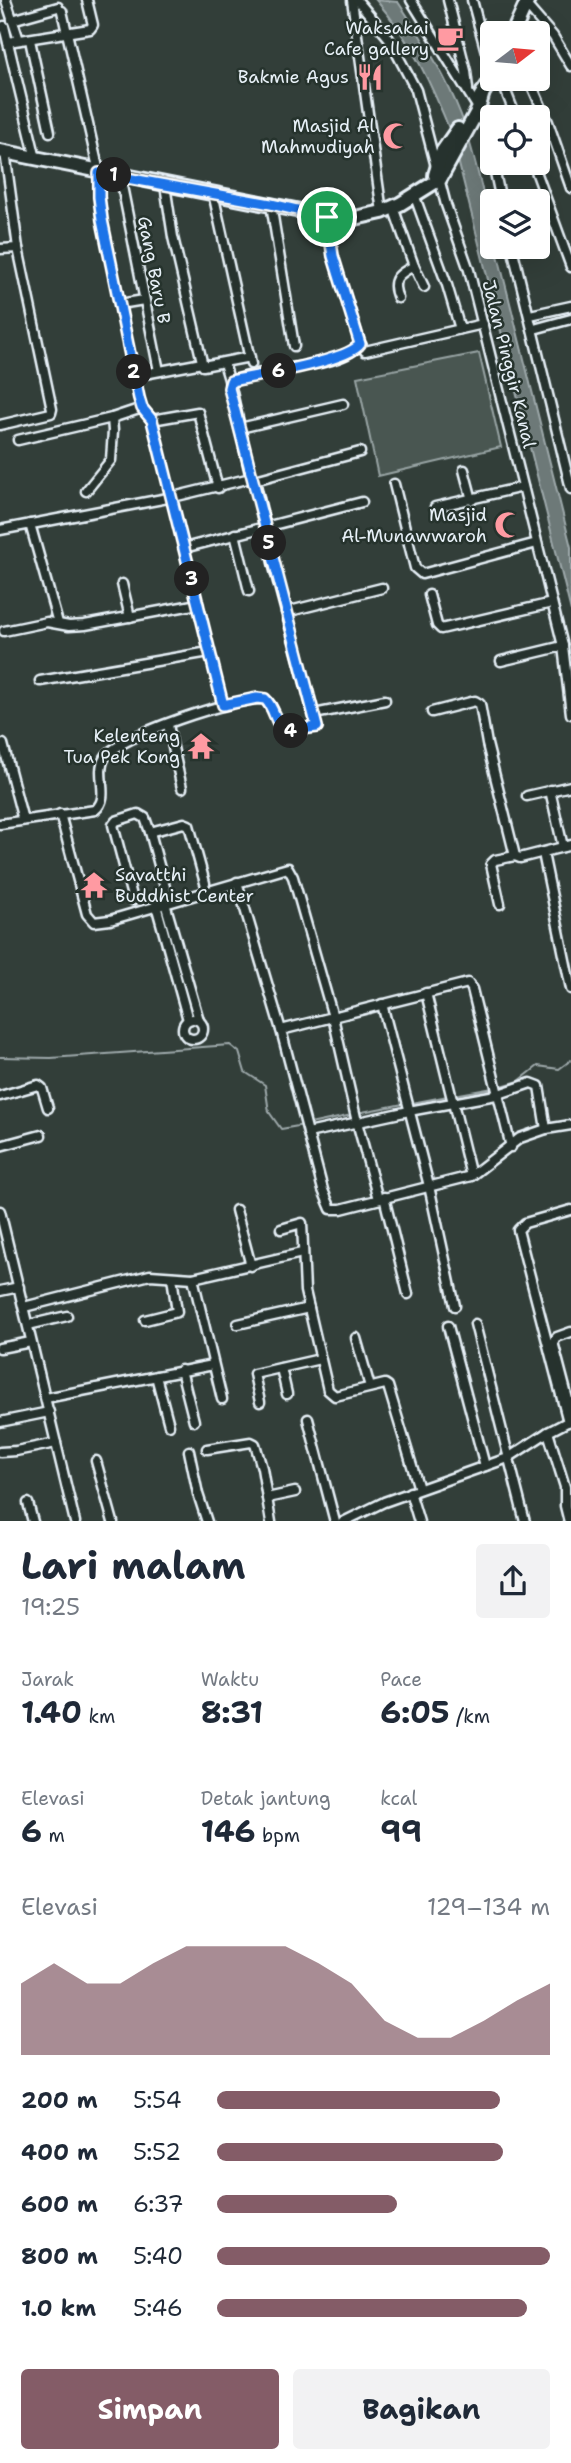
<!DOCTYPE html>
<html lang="id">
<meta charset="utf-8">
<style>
:root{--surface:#fff;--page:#f2f2f3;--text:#1f2937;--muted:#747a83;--accent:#845c67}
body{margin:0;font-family:"Shantell Sans",sans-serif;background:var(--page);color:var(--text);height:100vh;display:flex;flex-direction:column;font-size:26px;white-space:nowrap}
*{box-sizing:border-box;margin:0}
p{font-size:23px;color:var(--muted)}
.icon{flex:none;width:38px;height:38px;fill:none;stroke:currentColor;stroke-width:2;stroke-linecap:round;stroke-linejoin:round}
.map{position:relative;height:1521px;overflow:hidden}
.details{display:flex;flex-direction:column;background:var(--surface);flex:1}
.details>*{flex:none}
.needle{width:46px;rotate:74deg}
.buttons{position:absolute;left:480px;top:21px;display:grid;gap:14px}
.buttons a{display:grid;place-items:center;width:70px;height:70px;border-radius:7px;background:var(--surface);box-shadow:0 7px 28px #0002;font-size:35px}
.pin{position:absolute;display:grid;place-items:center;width:60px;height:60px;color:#fff;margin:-30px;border:4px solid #fff;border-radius:50%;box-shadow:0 2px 7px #0007}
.km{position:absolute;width:35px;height:35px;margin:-18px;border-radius:50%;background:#222;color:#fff;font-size:19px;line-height:35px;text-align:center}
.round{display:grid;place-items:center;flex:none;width:74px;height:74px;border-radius:7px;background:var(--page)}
.overview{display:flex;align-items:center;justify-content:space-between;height:119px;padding:0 21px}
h1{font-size:38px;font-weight:700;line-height:52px}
.stats{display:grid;grid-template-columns:repeat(3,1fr);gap:10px;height:119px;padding:7px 21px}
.stats div{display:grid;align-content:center}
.stats b{font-size:30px;font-weight:700}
.stats small{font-size:19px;font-weight:400}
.stats p{font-size:19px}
.chart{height:196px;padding:14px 21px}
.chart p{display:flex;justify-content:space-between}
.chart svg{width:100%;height:126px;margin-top:7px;fill:var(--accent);opacity:.7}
.action{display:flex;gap:14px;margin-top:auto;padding:14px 21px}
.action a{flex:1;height:80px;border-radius:7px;background:var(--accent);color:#fff;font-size:28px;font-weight:700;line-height:80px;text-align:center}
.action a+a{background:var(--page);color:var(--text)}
ul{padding:0 21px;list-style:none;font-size:23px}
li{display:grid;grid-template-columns:112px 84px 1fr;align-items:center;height:52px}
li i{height:18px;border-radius:9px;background:var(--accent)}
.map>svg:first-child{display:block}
.green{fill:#495651;stroke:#98a4a4;stroke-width:2}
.water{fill:#6d7978;stroke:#9ea9ab;stroke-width:2}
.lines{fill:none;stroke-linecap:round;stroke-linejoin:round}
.stream{stroke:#9ea9ab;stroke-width:2}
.street-casing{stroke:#e8f1f8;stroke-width:13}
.primary-casing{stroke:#e8f1f8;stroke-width:18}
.street{stroke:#26332d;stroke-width:8}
.primary{stroke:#26332d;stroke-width:12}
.route-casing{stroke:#fff;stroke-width:14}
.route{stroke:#1a73e8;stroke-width:9}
.labels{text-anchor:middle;stroke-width:5;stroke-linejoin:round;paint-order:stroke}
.poi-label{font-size:18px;fill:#e8f1f8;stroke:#26332d;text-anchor:end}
.street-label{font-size:18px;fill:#e8f1f8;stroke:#26332d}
</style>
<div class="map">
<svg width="571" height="1522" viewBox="0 0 571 1522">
<rect width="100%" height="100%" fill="#323e39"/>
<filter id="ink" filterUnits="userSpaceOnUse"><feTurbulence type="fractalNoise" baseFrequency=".0143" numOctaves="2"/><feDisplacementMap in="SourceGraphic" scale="14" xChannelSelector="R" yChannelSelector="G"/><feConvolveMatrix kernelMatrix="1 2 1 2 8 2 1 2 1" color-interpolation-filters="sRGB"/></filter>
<g filter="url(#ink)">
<path class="green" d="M479,353L501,447L378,476L357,377Z"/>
<path class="water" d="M376,0L398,2C422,37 445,74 461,115C474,151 482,191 492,229V247H496L571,547V611L452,136C433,87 411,40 376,0Z"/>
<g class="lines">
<g class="stream">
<path d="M0,1057L51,1058L230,1045L239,1052L245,1072L265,1085L269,1112L281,1129L304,1125"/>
<path d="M498,1087L519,1081L538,1066L559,1069L571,1060"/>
<path d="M454,1095L493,1088"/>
<path d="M412,1103L448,1096"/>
<path d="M357,1113L403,1104"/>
<path d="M310,1124L352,1115"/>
</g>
<defs>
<g id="street">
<path d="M6,0L19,40"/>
<path d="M352,0L382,212"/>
<path d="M357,0L388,37L416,90L446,205L469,270L563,646L571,714"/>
<path d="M411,0L486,121L492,156"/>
<path d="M448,0L466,71L468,89"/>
<path d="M472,0L486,52L492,61"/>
<path d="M526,5L553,36L571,66"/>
<path d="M62,11L99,172V197L102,220L139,398L142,408L152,420L223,705"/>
<path d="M12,20L58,7"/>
<path d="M4,26L36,159"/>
<path d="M30,40L50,132"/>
<path d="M8,42L90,29L93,25L87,0"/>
<path d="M501,79L516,117"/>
<path d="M529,79L548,122L571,188"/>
<path d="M493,163L501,201"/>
<path d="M533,163L571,267"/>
<path d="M120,176L159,371"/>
<path d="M165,185L173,237L203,366L250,357"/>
<path d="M213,193L251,364"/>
<path d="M415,197L447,285L460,329"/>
<path d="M271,204L294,346"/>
<path d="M393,207L414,266L424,287"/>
<path d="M327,217L333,256L360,343L365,351L483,324"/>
<path d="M512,247L571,489"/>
<path d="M0,249L18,248L5,152"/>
<path d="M398,298C390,280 398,274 414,266"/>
<path d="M120,304L144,300"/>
<path d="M530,315L571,306"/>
<path d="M534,329L571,319"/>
<path d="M224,363L230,383"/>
<path d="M134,376L202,363"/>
<path d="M152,420L198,412L218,488"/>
<path d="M0,425L51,413L52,409L18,248"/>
<path d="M240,428L343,404"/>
<path d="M18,440L112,418L142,408"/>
<path d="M464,470L472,500"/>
<path d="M255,480L360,452"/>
<path d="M394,484L415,568L422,574L537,543"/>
<path d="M86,491L111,460L113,431L112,418"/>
<path d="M435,507L523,487"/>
<path d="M30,524L58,623"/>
<path d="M0,530L173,497L251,478"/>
<path d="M235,534L249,591"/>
<path d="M184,548L362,502"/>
<path d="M122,584L130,617"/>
<path d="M429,595L437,625L441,629L552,603"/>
<path d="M286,612L382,588"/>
<path d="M4,631L47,622L69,626L85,625L198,604"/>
<path d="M501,661L563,646"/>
<path d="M40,681L209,652"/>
<path d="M432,712L475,701L480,704L487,744L515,856L520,858L571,845"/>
<path d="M314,714L385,700"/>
<path d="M168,725L182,788"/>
<path d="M3,744L23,820"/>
<path d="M550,790L563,847"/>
<path d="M527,796L571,786"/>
<path d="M60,814L87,914L94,922L110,920L288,868L293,877L333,1017L357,1122L378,1199"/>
<path d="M0,824L95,810C111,797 95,775 104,759C115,736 239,696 265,699L271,706L284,731L317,727L274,567L255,480L251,478L230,383C258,366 344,370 360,343"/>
<path d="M544,858L571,989"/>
<path d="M237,882L281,1030"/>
<path d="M133,900L113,825L116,821L138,814L145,818L150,832"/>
<path d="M169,902L150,832L184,823L189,825L205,883"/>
<path d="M165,903L199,1020"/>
<path d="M500,904L491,864L495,860L515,856"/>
<path d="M156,905L188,1020"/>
<path d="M426,993L471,1176"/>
<path d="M382,1004L429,1186L455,1306"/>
<circle cx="193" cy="1029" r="10"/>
<path d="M0,1096L38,1085L42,1088L48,1108"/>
<path d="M308,1133L409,1111L496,1095L531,1083L539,1086L546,1129"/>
<path d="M0,1146L41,1135"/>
<path d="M511,1147L472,989L468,983L281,1030L323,1190L331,1209H341L471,1176L520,1138L546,1129L571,1125"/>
<path d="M384,1197L408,1294"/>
<path d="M236,1210L251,1266"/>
<path d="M0,1211L75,1522"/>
<path d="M281,1229L302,1223L305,1291L328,1390L335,1396L385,1384L388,1386L419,1489"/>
<path d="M193,1278L222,1399"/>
<path d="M0,1291L19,1287"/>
<path d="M24,1307L150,1275L193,1278L302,1253"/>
<path d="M145,1320L177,1312L172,1277"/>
<path d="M238,1324L309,1308"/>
<path d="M475,1324L525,1522"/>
<path d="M28,1325L67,1316"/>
<path d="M448,1326L485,1466"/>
<path d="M571,1332L557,1337L553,1342L571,1411"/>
<path d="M356,1338L370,1387"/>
<path d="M0,1348L31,1342"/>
<path d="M281,1368L287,1394"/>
<path d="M181,1370L194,1421"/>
<path d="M156,1376L169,1425"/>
<path d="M46,1398L213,1365"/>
<path d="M260,1402L254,1374L320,1359"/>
<path d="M308,1419L335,1522"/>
<path d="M0,1422L49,1412"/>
<path d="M568,1422L518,1230L525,1223L571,1210"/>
<path d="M548,1432L565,1487V1506L569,1522"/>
<path d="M207,1449L251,1442L255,1444L262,1468L271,1522"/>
<path d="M189,1451L198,1494L207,1522"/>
<path d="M0,1452L16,1451L56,1443"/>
<path d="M96,1461L113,1522"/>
<path d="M410,1492L419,1522"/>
<path d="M267,1498L295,1492"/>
<path d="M28,1503L33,1522"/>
<path d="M343,1522L384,1502L508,1458L548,1432L571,1420"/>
</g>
<g id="primary">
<path d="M513,33L528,0"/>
<path d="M480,97L492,79"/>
<path d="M0,151L346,220L382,212L400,204L440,179L478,110L483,92"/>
<path d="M435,175L442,152L458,129"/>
</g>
</defs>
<use href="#street" class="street-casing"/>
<use href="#primary" class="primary-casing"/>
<use href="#street" class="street"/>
<use href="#primary" class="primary"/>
</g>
</g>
<g class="lines" filter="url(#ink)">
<defs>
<path id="route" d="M99,173L271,204L327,217L333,256L360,344C349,361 256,376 231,381L229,388L317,727L284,731C274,722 275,708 265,699L257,698L223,705L152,420L142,408L139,398L102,220L99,197Z"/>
</defs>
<use href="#route" class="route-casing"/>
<use href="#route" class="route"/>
</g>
<defs>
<symbol id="cafe-bare" viewBox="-9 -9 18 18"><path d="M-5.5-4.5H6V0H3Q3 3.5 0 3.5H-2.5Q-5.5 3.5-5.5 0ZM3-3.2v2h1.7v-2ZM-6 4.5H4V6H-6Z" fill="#ff9aa2" stroke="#26332d" stroke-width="2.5" paint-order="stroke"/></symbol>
<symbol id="restaurant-bare" viewBox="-9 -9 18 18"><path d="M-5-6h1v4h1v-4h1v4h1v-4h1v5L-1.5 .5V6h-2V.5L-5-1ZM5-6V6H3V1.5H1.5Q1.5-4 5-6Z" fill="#ff9aa2" stroke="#26332d" stroke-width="2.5" paint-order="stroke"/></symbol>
<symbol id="mosque-bare" viewBox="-9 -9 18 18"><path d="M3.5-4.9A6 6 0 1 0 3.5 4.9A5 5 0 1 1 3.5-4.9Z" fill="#ff9aa2" stroke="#26332d" stroke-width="2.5" paint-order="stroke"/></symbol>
<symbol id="temple-bare" viewBox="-9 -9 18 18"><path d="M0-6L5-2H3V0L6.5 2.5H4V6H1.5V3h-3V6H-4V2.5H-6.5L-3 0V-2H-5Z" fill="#ff9aa2" stroke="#26332d" stroke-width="2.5" paint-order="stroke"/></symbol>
</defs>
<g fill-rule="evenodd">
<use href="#cafe-bare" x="431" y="19" width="38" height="38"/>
<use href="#restaurant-bare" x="351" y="58" width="38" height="38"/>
<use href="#mosque-bare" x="377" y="117" width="38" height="38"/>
<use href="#mosque-bare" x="489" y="506" width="38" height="38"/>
<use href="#temple-bare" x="182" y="727" width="38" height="38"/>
<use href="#temple-bare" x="75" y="866" width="38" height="38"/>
</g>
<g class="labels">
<g class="poi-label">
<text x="429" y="34">Waksakai<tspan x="429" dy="21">Cafe gallery</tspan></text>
<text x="349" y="83">Bakmie Agus</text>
<text x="375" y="132">Masjid Al<tspan x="375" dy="21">Mahmudiyah</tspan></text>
<text x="487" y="521">Masjid<tspan x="487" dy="21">Al-Munawwaroh</tspan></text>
<text x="180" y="742">Kelenteng<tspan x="180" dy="21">Tua Pek Kong</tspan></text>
<text x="115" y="881" text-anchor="start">Savatthi<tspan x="115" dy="21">Buddhist Center</tspan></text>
</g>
<g class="street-label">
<text transform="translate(154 270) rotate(79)" y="6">Gang Baru B</text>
<text transform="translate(509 364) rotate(76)" y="6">Jalan Pinggir Kanal</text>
</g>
</g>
</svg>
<div class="buttons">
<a><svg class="needle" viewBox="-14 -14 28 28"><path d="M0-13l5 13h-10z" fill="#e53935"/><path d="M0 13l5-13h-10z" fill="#747a83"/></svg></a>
<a><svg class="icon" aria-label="locate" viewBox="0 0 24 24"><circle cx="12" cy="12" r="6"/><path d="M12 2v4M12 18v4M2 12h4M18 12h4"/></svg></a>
<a><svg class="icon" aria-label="layers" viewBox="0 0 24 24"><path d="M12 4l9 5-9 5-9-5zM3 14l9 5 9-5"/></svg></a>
</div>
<div class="pin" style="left:327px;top:217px;background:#1e9e55"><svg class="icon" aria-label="arrive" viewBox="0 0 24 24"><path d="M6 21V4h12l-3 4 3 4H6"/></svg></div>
<b class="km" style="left:114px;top:175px">1</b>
<b class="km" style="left:134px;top:372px">2</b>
<b class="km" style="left:192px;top:579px">3</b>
<b class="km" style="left:291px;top:731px">4</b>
<b class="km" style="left:269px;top:543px">5</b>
<b class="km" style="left:279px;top:371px">6</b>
</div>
<section class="details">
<div class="overview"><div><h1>Lari malam</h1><p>19:25</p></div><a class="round"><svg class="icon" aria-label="share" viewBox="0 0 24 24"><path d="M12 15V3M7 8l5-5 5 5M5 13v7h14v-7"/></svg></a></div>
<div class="stats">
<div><p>Jarak</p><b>1.40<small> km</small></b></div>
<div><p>Waktu</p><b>8:31</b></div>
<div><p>Pace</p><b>6:05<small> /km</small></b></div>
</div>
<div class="stats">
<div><p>Elevasi</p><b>6<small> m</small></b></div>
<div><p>Detak jantung</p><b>146<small> bpm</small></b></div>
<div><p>kcal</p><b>99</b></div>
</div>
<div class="chart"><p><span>Elevasi</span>129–134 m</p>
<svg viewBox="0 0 160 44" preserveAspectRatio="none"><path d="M0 44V19L10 12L20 19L30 19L40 12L50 6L60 6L70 6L80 6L90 12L100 19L110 32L120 38L130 38L140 32L150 25L160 19V44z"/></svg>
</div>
<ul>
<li><b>200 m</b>5:54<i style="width:85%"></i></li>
<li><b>400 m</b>5:52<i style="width:86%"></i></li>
<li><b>600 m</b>6:37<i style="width:54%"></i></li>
<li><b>800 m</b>5:40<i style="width:100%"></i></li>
<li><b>1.0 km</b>5:46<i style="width:93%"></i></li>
</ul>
<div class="action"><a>Simpan</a><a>Bagikan</a></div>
</section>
